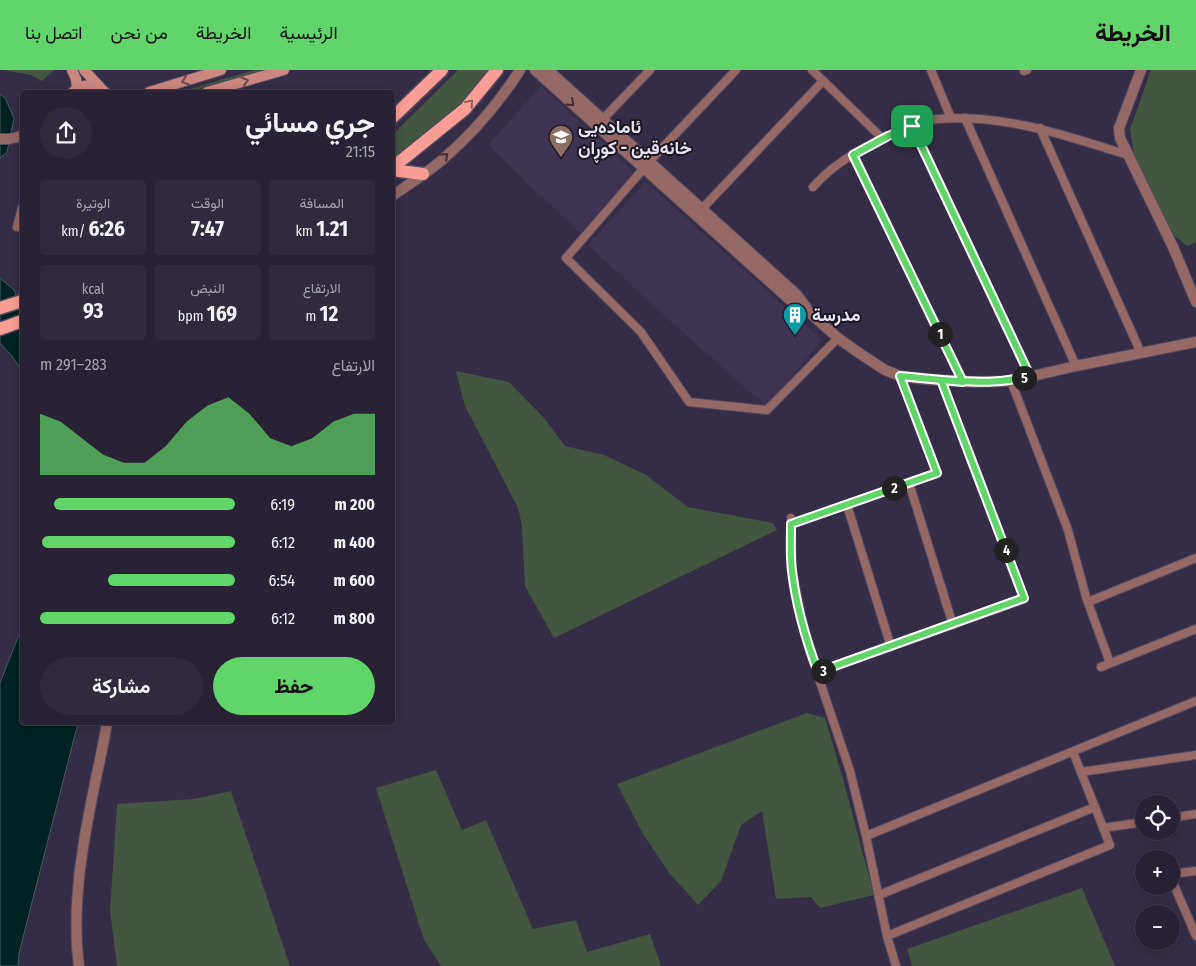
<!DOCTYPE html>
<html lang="ar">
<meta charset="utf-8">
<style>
:root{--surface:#282234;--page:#302a3c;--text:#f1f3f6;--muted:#a5a4ac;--line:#443f4f;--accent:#61d46a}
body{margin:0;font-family:"Fira Sans Condensed",Vazirmatn,sans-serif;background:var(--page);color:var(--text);direction:rtl;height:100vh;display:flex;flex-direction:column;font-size:19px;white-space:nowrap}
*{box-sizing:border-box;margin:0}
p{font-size:16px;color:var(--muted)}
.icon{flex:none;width:28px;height:28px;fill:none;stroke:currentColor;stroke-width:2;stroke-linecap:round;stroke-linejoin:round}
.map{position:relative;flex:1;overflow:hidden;direction:ltr}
.sheet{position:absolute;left:20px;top:20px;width:375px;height:635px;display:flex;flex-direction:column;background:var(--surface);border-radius:5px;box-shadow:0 2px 12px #0003,0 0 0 1px var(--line);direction:rtl}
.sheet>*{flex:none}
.buttons{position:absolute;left:1135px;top:725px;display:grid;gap:10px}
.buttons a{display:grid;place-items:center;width:45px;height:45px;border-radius:50%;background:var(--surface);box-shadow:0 2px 12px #0003,0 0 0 1px var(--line);font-size:25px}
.pin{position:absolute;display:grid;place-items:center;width:42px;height:42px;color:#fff;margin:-21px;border-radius:10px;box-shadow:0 2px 8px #0006}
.km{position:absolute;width:25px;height:25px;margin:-12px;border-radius:50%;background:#222;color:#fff;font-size:14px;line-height:25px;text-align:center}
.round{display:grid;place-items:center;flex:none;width:52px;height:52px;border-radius:26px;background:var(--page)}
.head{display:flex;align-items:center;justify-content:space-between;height:85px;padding:0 20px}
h1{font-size:28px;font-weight:700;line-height:38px}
.metrics{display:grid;grid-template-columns:repeat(3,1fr);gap:8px;height:85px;padding:5px 20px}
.metrics div{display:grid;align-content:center;border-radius:5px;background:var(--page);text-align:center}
.metrics b{font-size:21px;font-weight:700}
.metrics small{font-size:14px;font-weight:400}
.metrics p{font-size:14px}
.chart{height:140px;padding:10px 20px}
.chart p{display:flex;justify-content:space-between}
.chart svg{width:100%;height:90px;margin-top:5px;fill:var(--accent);opacity:.7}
.primary-button{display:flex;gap:10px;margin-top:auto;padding:10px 20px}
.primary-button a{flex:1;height:58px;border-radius:30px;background:var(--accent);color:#111;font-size:20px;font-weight:700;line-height:58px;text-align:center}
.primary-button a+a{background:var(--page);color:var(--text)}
ul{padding:0 20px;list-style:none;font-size:16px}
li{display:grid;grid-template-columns:80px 60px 1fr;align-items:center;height:38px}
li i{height:12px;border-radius:6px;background:var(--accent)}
header{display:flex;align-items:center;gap:30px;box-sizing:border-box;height:70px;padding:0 25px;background:var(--accent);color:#111}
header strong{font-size:24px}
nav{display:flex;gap:28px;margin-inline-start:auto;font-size:18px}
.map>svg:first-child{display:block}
.built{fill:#3e3452}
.green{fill:#425640}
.water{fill:#022;stroke:#455c60}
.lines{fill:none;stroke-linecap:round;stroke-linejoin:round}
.minor-casing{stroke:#514a61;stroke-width:10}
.tertiary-casing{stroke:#514a61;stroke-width:12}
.secondary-casing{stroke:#514a61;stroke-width:12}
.primary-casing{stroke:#514a61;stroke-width:15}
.minor{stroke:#956965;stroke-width:8}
.tertiary{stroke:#956965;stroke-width:10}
.secondary{stroke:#cd8781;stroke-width:10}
.primary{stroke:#f89e96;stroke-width:12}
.oneway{stroke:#6b4a4d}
.oneway2{stroke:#8a5b5c}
.oneway3{stroke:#403036}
.route-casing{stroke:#fff;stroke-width:10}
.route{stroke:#61d46a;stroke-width:6}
.labels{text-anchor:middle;stroke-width:4;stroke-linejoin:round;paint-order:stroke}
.poi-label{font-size:18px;font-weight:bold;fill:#e7e3f2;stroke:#1b1822;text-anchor:start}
</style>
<header>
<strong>الخريطة</strong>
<nav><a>الرئيسية</a><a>الخريطة</a><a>من نحن</a><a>اتصل بنا</a></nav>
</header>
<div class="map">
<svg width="1196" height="896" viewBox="0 0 1196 896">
<rect width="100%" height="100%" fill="#352d45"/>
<g class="built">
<path d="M541,16L634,102L580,163L488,75Z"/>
<path d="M646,112L822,270L767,337L666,247L588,175Z"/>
</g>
<g class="green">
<path d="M3,0H54L42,11L31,5Z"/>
<path d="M254,0H263L188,22H180Z"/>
<path d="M458,0H496L453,43L418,71L393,89V64Z"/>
<path d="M1151,0H1196V172L1187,176L1171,163L1134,84L1130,59Z"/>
<path d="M456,301L509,312L544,348L565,376L604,385L646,405L688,437L773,453L777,460L554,568L525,516L522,456L518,438L465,336Z"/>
<path d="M807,643L825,648L843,709L874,825L820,838L811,827L776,829L762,741L741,755L721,811L698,835L670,804L643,764L617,714Z"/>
<path d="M436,700L462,760L486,750L533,859L576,850L587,882L650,864L661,896H441L424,870L376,718Z"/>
<path d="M231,721L290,896H117L110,841L117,734L194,729Z"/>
<path d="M1082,818L1115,896H912L907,879Z"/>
</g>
<g class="water">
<path d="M0,24L5,28L14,48L7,82L0,88Z"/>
<path d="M0,208L14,220L22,241V301L12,286L0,273Z"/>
<path d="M22,557V652L78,653L19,883L18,896H0V613Z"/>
</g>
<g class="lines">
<defs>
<g id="minor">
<path d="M812,0L883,69"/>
<path d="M931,0L951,48"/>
<path d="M1024,1L1027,0"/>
<path d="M965,48L1076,296"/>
<path d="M599,53L650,0"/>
<path d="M912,56L1030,306"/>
<path d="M1040,58L1141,283"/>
<path d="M853,85L963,312"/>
<path d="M649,92L736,0"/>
<path d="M644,98L566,188L641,262L689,332L767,340L838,268"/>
<path d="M813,117C832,96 849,86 874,73C892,64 910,54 931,50C947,47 964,48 980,49C1031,53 1079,70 1128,85"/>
<path d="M699,142L823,11"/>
<path d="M17,157L22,138"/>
<path d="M1011,311L1068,460L1086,527L1110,593"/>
<path d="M909,413L953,555"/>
<path d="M847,435L891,577"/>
<path d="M791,448L792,500L801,546L809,579L850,701L866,766L887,866L896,896"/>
<path d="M791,454L937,403L900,306"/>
<path d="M1088,532L1196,488"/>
<path d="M1101,597L1196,559"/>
<path d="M818,602L1024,529L941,310"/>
<path d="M1081,702L1196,685"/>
<path d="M1171,748L1196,744"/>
<path d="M1103,758L1144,752"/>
<path d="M866,766L1196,631"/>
<path d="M1171,804L1196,801"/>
<path d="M1171,808L1196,866"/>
<path d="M879,825L1095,737"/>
<path d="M887,866L1110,775L1073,682"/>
</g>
<g id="tertiary">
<path d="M535,0L790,230L809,242L838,268L859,283L885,300L900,306L923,309L975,312L1011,311L1076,296L1196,272"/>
<path d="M548,0L796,224L806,237"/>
<path d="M1141,0L1121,53L1119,58L1120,68L1173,177L1196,232"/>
<path d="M0,69H9L22,66"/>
<path d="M392,126C409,114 427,103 442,90C472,64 499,33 520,0"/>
<path d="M79,896C71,837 83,771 95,713C99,693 104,673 107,652"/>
</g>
<g id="secondary">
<path d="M72,0L76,9L77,19"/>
<path d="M84,0L100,17"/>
<path d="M73,22C83,13 95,13 105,22"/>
<path d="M149,22L221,0"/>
<path d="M207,22L284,0"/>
</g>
<g id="primary">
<path d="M392,48L442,0"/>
<path d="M392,98L465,39L497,0"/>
<path d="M392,100L423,104"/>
<path d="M0,238L22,231"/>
<path d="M0,259L22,251"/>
</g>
</defs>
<use href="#minor" class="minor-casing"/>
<use href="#tertiary" class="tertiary-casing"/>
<use href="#secondary" class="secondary-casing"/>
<use href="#primary" class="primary-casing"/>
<use href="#minor" class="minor"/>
<use href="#tertiary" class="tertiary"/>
<use href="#secondary" class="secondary"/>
<use href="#primary" class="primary"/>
</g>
<defs><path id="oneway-chevron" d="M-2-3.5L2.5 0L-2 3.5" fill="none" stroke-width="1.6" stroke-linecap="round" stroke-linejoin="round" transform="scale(1.25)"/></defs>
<g class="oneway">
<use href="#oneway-chevron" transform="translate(185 11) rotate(162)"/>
<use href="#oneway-chevron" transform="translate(245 11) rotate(-16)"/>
</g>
<use class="oneway2" href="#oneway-chevron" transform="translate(470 33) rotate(-49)"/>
<g class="oneway3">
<use href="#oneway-chevron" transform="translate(571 33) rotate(43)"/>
<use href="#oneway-chevron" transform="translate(445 86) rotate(-42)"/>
</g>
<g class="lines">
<defs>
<path id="route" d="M912,56L888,66L853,85L963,312L900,306L937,403L791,454C791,470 790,486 792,501C796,536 806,570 818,602L1024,528L941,310C974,312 998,314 1030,306L912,56"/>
</defs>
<use href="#route" class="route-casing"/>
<use href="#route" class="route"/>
</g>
<defs>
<symbol id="school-pin" viewBox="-11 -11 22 30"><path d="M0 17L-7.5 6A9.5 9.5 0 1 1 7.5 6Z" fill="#8d6e63" stroke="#1b1822"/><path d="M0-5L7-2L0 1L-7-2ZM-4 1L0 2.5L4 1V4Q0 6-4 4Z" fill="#fff"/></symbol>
<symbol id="building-pin" viewBox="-11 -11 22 30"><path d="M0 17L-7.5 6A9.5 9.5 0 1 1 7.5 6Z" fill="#0f9aa8" stroke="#1b1822"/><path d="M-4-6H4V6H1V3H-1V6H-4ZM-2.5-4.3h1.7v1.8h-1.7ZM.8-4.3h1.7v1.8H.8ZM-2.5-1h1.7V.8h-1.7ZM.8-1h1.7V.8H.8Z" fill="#fff"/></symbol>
</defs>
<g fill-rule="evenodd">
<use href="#school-pin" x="547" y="53" width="28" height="38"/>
<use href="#building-pin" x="781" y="231" width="28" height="38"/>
</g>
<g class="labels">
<g class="poi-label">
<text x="578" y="63">ئامادەیی<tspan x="578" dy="21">خانەقین - کوڕان</tspan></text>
<text x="812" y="251">مدرسة</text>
</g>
</g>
</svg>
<div class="buttons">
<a><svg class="icon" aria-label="locate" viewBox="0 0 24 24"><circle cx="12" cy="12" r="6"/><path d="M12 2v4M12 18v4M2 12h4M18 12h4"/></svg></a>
<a>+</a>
<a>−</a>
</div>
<div class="pin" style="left:912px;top:56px;background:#1e9e55"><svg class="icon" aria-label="arrive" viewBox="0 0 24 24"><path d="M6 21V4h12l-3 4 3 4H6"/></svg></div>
<b class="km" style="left:940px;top:264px">1</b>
<b class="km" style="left:894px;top:418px">2</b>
<b class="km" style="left:823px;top:601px">3</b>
<b class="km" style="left:1006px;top:480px">4</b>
<b class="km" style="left:1024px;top:308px">5</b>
<section class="sheet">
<div class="head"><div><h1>جري مسائي</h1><p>21:15</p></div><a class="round"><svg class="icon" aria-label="share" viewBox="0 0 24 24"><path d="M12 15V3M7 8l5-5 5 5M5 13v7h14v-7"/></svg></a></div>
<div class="metrics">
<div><p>المسافة</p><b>1.21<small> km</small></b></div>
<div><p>الوقت</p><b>7:47</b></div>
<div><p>الوتيرة</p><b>6:26<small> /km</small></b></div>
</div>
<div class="metrics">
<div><p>الارتفاع</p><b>12<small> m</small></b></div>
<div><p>النبض</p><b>169<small> bpm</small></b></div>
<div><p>kcal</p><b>93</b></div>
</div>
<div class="chart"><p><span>الارتفاع</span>283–291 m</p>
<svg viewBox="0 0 160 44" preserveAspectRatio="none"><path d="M0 44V14L10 18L20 26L30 34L40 38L50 38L60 30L70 18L80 10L90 6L100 14L110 26L120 30L130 26L140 18L150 14L160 14V44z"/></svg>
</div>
<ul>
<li><b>200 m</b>6:19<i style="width:93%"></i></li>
<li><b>400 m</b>6:12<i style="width:99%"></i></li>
<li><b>600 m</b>6:54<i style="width:65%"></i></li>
<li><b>800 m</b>6:12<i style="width:100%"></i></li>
</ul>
<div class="primary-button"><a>حفظ</a><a>مشاركة</a></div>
</section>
</div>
